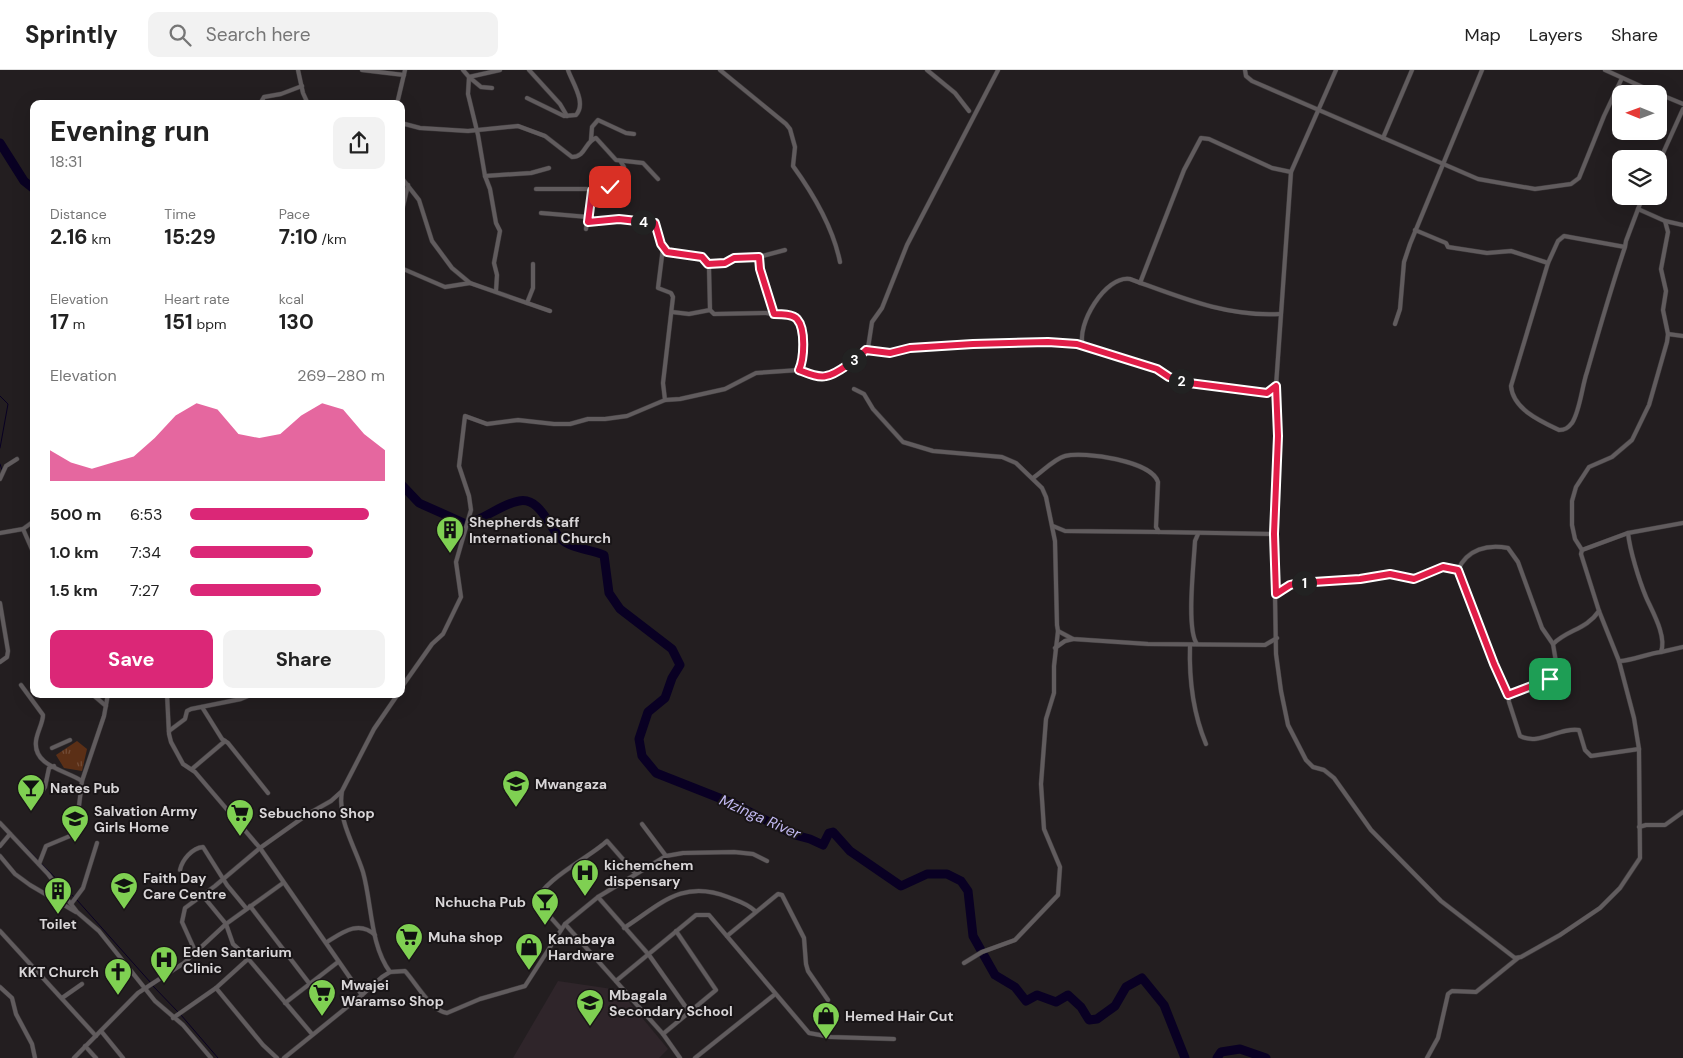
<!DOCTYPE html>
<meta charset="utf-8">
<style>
:root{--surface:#fff;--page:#f2f2f2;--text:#222;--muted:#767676;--line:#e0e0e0;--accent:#db2777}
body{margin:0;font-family:"DM Sans",sans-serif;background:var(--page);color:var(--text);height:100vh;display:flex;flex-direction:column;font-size:19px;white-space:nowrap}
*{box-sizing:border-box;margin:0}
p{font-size:16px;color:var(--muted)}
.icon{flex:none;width:28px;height:28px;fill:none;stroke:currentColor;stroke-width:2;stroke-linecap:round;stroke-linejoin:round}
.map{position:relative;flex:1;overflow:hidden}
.sheet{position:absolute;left:30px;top:30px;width:375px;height:598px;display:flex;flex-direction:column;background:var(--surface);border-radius:10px;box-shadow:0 5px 20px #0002}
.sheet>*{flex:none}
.needle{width:32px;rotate:271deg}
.fabs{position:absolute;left:1612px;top:15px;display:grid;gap:10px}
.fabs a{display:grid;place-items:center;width:55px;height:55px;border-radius:10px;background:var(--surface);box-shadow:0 5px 20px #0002;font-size:25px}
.pin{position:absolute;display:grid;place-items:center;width:42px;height:42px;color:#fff;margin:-21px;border-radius:10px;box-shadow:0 2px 8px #0006}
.km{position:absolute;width:25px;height:25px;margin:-12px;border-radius:50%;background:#222;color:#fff;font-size:14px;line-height:25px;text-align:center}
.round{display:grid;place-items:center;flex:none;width:52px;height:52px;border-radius:10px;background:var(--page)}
.headline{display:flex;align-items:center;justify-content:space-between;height:85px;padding:0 20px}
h1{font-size:28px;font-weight:700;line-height:38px}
.figures{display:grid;grid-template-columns:repeat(3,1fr);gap:8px;height:85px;padding:5px 20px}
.figures div{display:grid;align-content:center}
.figures b{font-size:21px;font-weight:700}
.figures small{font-size:14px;font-weight:400}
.figures p{font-size:14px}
.chart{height:140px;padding:10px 20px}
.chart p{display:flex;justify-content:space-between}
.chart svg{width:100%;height:90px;margin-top:5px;fill:var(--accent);opacity:.7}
.cta{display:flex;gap:10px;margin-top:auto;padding:10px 20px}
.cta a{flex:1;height:58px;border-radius:10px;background:var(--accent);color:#fff;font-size:20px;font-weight:700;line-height:58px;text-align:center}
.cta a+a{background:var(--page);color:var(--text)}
ul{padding:0 20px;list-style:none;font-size:16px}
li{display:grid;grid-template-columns:80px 60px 1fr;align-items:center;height:38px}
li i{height:12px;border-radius:6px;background:var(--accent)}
header{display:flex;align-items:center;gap:30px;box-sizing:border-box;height:70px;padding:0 25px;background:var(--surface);border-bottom:1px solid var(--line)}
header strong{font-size:24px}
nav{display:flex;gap:28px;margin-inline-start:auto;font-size:18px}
.search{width:350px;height:45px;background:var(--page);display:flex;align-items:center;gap:12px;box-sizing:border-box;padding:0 18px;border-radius:10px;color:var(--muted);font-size:19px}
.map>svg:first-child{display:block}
.built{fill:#2f252a}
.park{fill:url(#park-tufts)}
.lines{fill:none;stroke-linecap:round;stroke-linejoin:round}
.stream{stroke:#090023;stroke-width:1}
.river{stroke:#090023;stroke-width:9}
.minor-casing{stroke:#3d393b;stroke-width:5}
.minor{stroke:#615c5e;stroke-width:4}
.route-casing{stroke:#fff;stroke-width:10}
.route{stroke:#e11d48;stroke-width:6}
.labels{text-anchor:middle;stroke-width:4;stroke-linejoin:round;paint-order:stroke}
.poi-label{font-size:14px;font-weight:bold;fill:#d8d5d7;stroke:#191517;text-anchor:start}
.water-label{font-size:15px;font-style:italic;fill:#c2b9f2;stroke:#191517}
</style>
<header>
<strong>Sprintly</strong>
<div class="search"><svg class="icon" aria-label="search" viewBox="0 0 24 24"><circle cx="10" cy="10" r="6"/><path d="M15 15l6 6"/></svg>Search here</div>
<nav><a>Map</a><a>Layers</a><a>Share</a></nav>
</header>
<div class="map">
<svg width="1683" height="988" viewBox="0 0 1683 988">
<defs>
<pattern id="park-tufts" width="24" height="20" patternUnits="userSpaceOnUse" patternTransform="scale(1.25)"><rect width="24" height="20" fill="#5b2f16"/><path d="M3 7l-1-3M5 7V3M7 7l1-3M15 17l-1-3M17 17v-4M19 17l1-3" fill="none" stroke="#724c37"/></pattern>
</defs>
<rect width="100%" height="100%" fill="#231e20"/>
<path class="built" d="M558,911L619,920L668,979L659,988H513Z"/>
<path class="park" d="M77,671L87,679L82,701L64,698L56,685Z"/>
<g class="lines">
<g class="stream">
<path d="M0,326L8,334L0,378"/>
<path d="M0,394L2,400"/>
<path d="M14,765L74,827"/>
<path d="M77,830L151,913"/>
<path d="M153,916L178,942"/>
<path d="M181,945L218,988"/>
</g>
<g class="river">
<path d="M0,73L24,111L34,119"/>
<path d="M401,414L419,433L466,454C484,450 501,434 519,431C539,427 548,454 559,467C572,480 588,478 604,485L609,523L620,539L672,579L680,595L672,608L665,628L648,642L639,669L642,686L656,703L732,733L795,765L810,769L823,775L829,763L833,762L850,781L901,816L927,804H947L961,811L968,821L973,866L995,905L1015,917L1026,931L1037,925L1056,932L1068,925L1081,937L1089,950L1097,949L1115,936L1126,917L1142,908L1164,935L1185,988"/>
<path d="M1217,988L1221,982L1240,979L1266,988"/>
</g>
<defs>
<g id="minor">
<path d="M298,0L303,23L308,34"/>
<path d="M362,0L404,5"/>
<path d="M463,0L469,7L468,24L478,65L485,106L490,119L496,153L500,161L494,193L497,205L496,221"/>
<path d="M529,0L560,34L567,46"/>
<path d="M720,0L786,54L790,59L795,77L793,96C814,125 833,157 840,192"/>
<path d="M927,0L955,23L969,41"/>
<path d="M1245,0L1246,6L1252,11L1478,109L1535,119L1571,114L1579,108L1604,46L1622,8"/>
<path d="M1336,0L1291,102L1276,316L1278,366L1274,464L1276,584L1281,621L1288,655L1306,690L1313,697L1324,700L1334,708L1371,760L1441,831L1515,888L1521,887L1560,865L1600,838L1620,818L1640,788L1639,679L1634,648L1619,591L1599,541L1581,484L1582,480L1628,463L1683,453"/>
<path d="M1605,0L1658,24"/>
<path d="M492,18L481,17L469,7L500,0"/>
<path d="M1659,24L1683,34"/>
<path d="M527,28L564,46L576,45C587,33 572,12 568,0"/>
<path d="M260,34L264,27L281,24L302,16"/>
<path d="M397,34L405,0"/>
<path d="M401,53L420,58L468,61L518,56L545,66L572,87C586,87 585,71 596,68L616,90L643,93L658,109"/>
<path d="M1383,68L1412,0"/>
<path d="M591,70L592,57L598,50L626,63L634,64"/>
<path d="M1659,92L1683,39"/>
<path d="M485,106L531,103L549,98"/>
<path d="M401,107L419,130L432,171L452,198L470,213L550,241"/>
<path d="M536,119H593"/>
<path d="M1638,139L1665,151L1683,155"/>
<path d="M541,143L588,147"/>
<path d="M401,145L408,115"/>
<path d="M588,152L619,149L655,153L661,174L667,182L705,188L709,197L710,240L714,244L766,243L796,247C805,261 805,285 799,300"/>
<path d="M586,159L593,119L625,116L624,97L621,92"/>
<path d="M1415,160L1446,173L1448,177L1487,183L1511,181L1548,193"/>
<path d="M1625,177L1564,166L1558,171L1548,193L1511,316C1513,339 1540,351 1559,360C1565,360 1568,358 1572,353C1580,341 1582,316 1587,302C1599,260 1611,218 1625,177L1626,171L1643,126"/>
<path d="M663,178L658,218L671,223L673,227L663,313L665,330"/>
<path d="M759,187L760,199L774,244"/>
<path d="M708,194L725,193L734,188L759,187L785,180"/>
<path d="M401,198L445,217L470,213"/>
<path d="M1140,213L1184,100L1201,68L1209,69L1272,98L1291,102"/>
<path d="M527,233L533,218V194"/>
<path d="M672,242L689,244L710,240"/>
<path d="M1395,254L1400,239L1404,192L1410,174L1482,0"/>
<path d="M1668,264L1683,266"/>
<path d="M1083,275C1076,256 1105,205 1130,209C1180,227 1226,247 1280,244"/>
<path d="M867,280L891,283L910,278L973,274L1059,272L1077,274L1157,299L1169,307L1189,313L1267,323L1276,316"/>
<path d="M854,319L864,324L873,339L903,372L933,381L1002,387L1016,393L1042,418L1046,427L1055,471L1057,555L1058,561L1073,569L1148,574L1265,575L1277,568"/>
<path d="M1033,408C1042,402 1054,389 1065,386C1084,381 1152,391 1158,412L1156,457L1159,462L1274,464"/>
<path d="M0,409L6,396L17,389"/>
<path d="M1053,456L1065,461L1159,462"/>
<path d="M23,459L34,484"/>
<path d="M0,463L23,459L34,451"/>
<path d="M1582,480L1575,469L1572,455V431L1576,417L1589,397L1612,387L1632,370L1649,335L1667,272L1668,264L1663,240L1666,221L1661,199L1668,162L1665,151"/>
<path d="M1458,500C1467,479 1488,474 1508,478L1518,492L1542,558L1553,574L1558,604L1508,625"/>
<path d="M1276,524L1289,515L1298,513L1360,509L1391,504L1414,509L1443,497L1458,500L1494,595L1508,622L1509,632L1520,666C1539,676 1559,657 1579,660L1585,680L1591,686L1639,679"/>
<path d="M0,533L8,581L7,587L0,592"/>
<path d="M1197,574C1186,560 1194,492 1195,471L1198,464"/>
<path d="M1553,574C1568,559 1586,560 1599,541"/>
<path d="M1190,575C1189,608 1193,643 1206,674"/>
<path d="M1055,578L1065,571L1073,569"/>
<path d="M1661,582L1683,577"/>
<path d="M1619,591C1627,592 1650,583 1661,582C1667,566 1652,541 1646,527C1639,510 1630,481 1628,463"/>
<path d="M21,615L43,645C43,653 37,662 36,671C33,696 65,700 82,711"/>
<path d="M401,618L432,574L443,564L461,527L456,492L471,440L469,426L459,396L465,346L487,354L518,350L554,354H570L588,349H605L627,346L665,330L680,329L725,319L756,303L799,300L822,307L831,305L868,278L872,252L882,238L907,175L998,0"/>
<path d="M92,624L106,636"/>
<path d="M167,624L169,664L171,672L183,694L195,702L260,778L362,925"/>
<path d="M202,637L222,669L228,673L268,723"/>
<path d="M169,661L185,649L187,641L191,639L241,629L253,624"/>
<path d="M52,678L70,670"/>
<path d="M192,699L225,671"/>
<path d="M35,731L45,717L49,698L54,696"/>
<path d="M0,753L48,804L77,842L99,861L155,931L183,955L211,988"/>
<path d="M642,754L666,786"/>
<path d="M1639,757L1646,755H1665L1683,742"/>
<path d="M0,776L10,764"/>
<path d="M0,786L15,804L30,815L76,842"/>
<path d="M39,794L46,776L70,766L76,761L82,711L104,646L108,624"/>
<path d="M180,800C182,790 192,778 203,777L227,815L246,838"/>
<path d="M203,826L226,854L233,874L245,885L312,964"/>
<path d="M598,827L649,885L690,943"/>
<path d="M71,834L83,818L97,773"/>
<path d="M250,836L309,913"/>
<path d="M565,854L663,964L680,988"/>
<path d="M624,858C661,834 682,809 728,827C738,831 747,833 755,841"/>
<path d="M561,859L537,832C540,811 592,786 607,771L635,803"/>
<path d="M0,861L96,966"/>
<path d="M727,866L778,824L782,825L804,868L806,894L808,901L828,930"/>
<path d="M327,872C343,862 359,850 375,865"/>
<path d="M196,883L182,852L185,838L215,816L260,778L308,744L331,731L341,722"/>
<path d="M964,893L982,882L1015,870L1058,825L1060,797L1044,759L1041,714L1046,649L1054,623V596L1058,561"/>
<path d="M390,902C370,875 372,834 363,802C355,776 337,750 342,721L374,659L398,624"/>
<path d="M616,911L696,845H709L809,963L831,967L894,969"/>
<path d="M0,917L12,928L16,944L32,974L35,988"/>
<path d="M216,918L263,975L277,988"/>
<path d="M62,928L82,914"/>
<path d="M285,933L338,892"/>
<path d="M173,948L216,918L248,889"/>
<path d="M101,961L123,988"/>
<path d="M663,964L716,920L676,861"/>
<path d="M85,976L96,988"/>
<path d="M74,988L138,923L184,893L226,854L283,813"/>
<path d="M284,988L362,925L382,907L390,902L405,901C416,913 431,941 447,943L480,929L525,916L565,854L598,827L666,786L683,783L734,782L753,784L767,791"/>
<path d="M695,988L774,925"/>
<path d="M1427,988L1438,968L1448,924L1452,921L1476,922L1518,888"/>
</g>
</defs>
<use href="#minor" class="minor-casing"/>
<use href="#minor" class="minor"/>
</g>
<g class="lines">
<defs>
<path id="route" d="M610,117L592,121L588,152L619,149L655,153L661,174L667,182L702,187L708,194L725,193L734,188L759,187L760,199L774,244C781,244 793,244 797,249C806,259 804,289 799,300C807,303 818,308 826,306C836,305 859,287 866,280L890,283L910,278L973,274L1048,272L1077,274L1157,299L1169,307L1189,313L1267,323L1276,316L1278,366L1274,464L1276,524L1290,515L1298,513L1360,509L1390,504L1414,509L1443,497L1458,500L1494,594L1508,625L1550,609"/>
</defs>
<use href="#route" class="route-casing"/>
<use href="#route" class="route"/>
</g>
<defs>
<symbol id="building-pin" viewBox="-11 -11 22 30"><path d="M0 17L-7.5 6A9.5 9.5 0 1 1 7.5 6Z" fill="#7fd052" stroke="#191517"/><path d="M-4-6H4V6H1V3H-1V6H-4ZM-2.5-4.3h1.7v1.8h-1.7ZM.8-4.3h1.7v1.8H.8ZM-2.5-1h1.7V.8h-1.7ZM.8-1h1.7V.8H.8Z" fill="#111"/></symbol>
<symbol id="school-pin" viewBox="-11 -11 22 30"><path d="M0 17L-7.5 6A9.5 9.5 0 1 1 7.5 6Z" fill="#7fd052" stroke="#191517"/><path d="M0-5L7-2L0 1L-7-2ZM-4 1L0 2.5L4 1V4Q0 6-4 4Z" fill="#111"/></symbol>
<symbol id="bar-pin" viewBox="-11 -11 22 30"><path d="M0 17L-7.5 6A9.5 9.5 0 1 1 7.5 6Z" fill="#7fd052" stroke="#191517"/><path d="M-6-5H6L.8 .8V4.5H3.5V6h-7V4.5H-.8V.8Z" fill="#111"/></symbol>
<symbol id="supermarket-pin" viewBox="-11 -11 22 30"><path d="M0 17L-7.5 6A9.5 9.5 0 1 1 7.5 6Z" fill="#7fd052" stroke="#191517"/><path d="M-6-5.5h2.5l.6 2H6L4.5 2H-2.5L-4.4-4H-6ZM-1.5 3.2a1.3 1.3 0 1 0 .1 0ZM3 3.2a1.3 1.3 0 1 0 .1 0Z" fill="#111"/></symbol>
<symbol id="hospital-pin" viewBox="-11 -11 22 30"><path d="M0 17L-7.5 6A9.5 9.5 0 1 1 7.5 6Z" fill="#7fd052" stroke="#191517"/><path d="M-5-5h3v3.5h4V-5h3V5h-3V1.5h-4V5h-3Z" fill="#111"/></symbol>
<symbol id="shop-pin" viewBox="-11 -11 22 30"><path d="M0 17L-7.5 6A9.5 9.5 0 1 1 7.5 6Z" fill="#7fd052" stroke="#191517"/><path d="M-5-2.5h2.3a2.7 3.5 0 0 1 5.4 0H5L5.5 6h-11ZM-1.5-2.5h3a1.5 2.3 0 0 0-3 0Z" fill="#111"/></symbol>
<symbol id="church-pin" viewBox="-11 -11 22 30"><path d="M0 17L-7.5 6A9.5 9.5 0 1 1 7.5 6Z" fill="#7fd052" stroke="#191517"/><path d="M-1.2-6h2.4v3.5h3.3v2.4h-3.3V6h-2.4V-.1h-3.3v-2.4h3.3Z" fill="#111"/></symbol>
</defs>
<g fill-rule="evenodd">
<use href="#building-pin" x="434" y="444" width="32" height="43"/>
<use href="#school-pin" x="500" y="698" width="32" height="43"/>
<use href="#bar-pin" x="15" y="702" width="32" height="43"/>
<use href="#supermarket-pin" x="224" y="727" width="32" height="43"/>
<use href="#school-pin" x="59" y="733" width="32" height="43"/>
<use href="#hospital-pin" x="569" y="787" width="32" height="43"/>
<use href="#school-pin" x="108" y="800" width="32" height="43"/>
<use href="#building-pin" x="42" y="805" width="32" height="43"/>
<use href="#bar-pin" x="529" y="816" width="32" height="43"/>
<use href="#supermarket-pin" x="393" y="851" width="32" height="43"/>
<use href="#shop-pin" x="513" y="861" width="32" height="43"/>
<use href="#hospital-pin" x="148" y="874" width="32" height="43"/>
<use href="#church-pin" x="102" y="886" width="32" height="43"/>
<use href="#supermarket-pin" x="306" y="907" width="32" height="43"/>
<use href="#school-pin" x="574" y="917" width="32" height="43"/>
<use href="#shop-pin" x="810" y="930" width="32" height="43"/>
</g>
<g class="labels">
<g class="poi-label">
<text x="469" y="457">Shepherds Staff<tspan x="469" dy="16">International Church</tspan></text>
<text x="535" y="719">Mwangaza</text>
<text x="50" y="723">Nates Pub</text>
<text x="94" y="746">Salvation Army<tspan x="94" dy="16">Girls Home</tspan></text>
<text x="259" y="748">Sebuchono Shop</text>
<text x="604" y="800">kichemchem<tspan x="604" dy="16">dispensary</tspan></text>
<text x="143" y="813">Faith Day<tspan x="143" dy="16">Care Centre</tspan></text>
<text x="526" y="837" text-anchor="end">Nchucha Pub</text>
<text x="58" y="859" text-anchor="middle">Toilet</text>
<text x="428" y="872">Muha shop</text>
<text x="548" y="874">Kanabaya<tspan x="548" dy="16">Hardware</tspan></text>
<text x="183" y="887">Eden Santarium<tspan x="183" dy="16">Clinic</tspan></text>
<text x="99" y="907" text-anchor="end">KKT Church</text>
<text x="341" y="920">Mwajei<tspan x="341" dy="16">Waramso Shop</tspan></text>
<text x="609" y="930">Mbagala<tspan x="609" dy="16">Secondary School</tspan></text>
<text x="845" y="951">Hemed Hair Cut</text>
</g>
<g class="water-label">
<text transform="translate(760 747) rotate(24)" y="5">Mzinga River</text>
</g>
</g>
</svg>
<div class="fabs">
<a><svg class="needle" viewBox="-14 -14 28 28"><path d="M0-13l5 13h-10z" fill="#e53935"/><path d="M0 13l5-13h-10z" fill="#767676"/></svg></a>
<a><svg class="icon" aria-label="layers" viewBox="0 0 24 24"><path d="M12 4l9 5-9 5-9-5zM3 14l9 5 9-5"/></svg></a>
</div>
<div class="pin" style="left:1550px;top:609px;background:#1e9e55"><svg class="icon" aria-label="arrive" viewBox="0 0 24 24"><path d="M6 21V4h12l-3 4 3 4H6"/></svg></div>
<div class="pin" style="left:610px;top:117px;background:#d93025"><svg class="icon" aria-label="check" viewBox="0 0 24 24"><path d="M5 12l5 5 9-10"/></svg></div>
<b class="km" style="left:1304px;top:513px">1</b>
<b class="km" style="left:1181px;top:311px">2</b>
<b class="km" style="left:854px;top:290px">3</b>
<b class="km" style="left:643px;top:152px">4</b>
<section class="sheet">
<div class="headline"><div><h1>Evening run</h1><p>18:31</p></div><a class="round"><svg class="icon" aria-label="share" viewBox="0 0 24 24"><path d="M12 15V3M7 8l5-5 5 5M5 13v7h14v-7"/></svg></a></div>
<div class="figures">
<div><p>Distance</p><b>2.16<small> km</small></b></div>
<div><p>Time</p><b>15:29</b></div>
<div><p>Pace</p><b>7:10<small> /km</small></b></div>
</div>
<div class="figures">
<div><p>Elevation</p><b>17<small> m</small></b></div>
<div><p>Heart rate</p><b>151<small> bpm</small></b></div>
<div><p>kcal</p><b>130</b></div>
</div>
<div class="chart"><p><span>Elevation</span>269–280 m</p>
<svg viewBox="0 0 160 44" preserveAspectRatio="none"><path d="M0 44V29L10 35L20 38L30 35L40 32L50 23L60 12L70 6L80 9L90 21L100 23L110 21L120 12L130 6L140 9L150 21L160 29V44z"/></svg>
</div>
<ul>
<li><b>500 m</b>6:53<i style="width:92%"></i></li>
<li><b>1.0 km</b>7:34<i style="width:63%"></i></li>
<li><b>1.5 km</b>7:27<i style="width:67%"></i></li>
</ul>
<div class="cta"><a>Save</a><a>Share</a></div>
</section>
</div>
